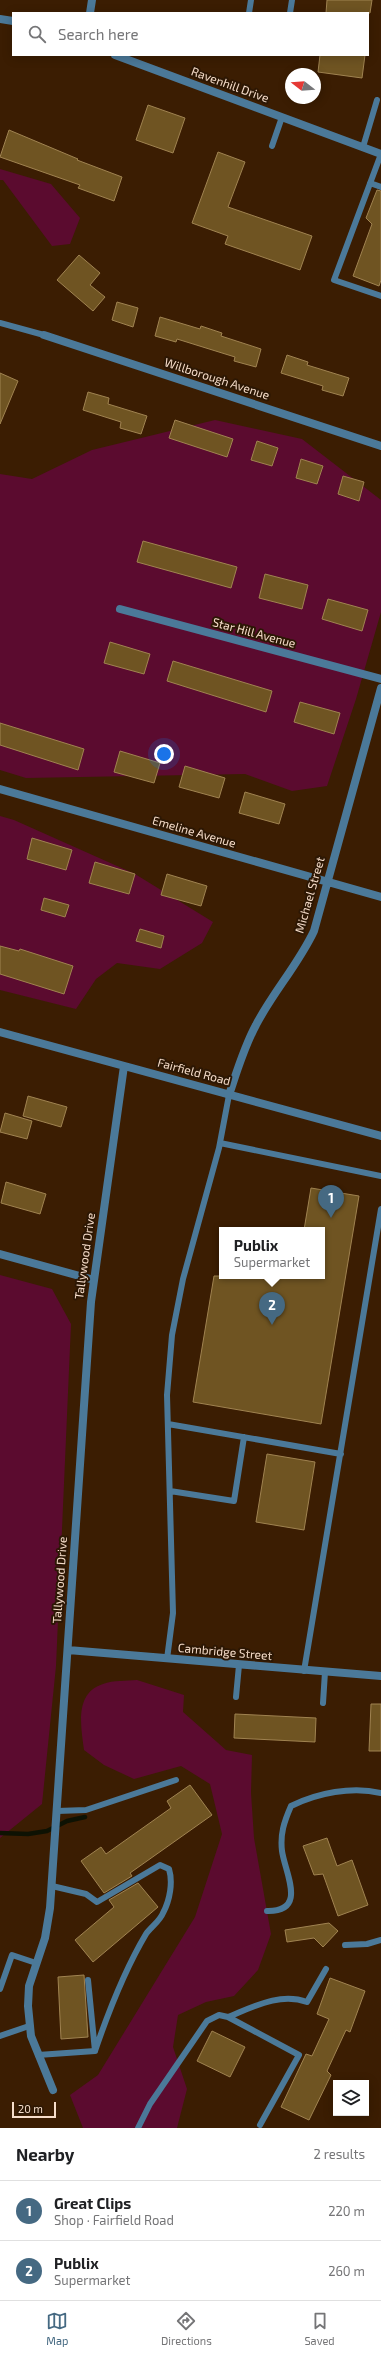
<!DOCTYPE html>
<meta charset="utf-8">
<style>
body{margin:0;font-family:"Exo 2",sans-serif;background:#f6f6f6;color:#202124}
.controls{position:absolute;right:12px;bottom:12px;display:grid;overflow:hidden;border-radius:0px;box-shadow:0 2px 10px #0003}
.controls button{width:36px;height:36px;display:grid;place-items:center;padding:0;border:0;border-bottom:1px solid #e0e0e0;background:#fff;color:#202124;font:20px sans-serif}
.compass{position:absolute;left:285px;top:68px;width:36px;height:36px;border-radius:50%;background:#fff;box-shadow:0 2px 10px #0003;rotate:287deg}
.scale{position:absolute;left:12px;bottom:10px;width:44px;box-sizing:border-box;padding-left:4px;border:2px solid #f6ddca;border-top:0;font-size:11px;line-height:14px;white-space:nowrap;color:#f6ddca;-webkit-text-stroke:3px #2c1704;paint-order:stroke}
.you{position:absolute;left:164px;top:754px;width:14px;height:14px;margin:-10px;border:3px solid #fff;border-radius:50%;background:#1a73e8;box-shadow:0 0 0 6px #1a73e833}
.badge{display:grid;place-items:center;width:26px;height:26px;border-radius:50%;background:#456982;color:#fff;font-size:13px;font-weight:700}
.pin{position:absolute;translate:-50% -33px;filter:drop-shadow(0 1px 2px #0008)}
.pin::after{content:'';position:absolute;top:21px;width:14px;height:12px;background:inherit;clip-path:polygon(0 0,100% 0,50% 100%)}
.popup{position:absolute;left:219px;top:1227px;width:106px;height:52px;box-sizing:border-box;display:grid;place-content:center;border-radius:0px;background:#fff;filter:drop-shadow(0 1px 3px #0005);font-size:13px;white-space:nowrap;color:#757577}
.popup b{font-size:15px;color:#202124}
.popup::after{content:'';position:absolute;left:50%;top:100%;margin-left:-8px;border:8px solid transparent;border-top-color:#fff}
.list{margin:0;padding:0;list-style:none}
h2{display:flex;justify-content:space-between;align-items:center;height:52px;margin:0;padding:0 16px;font-size:17px}
h2 small{font-size:13px;font-weight:400;color:#757577}
.list li{display:grid;grid-template-columns:26px 1fr auto;gap:12px;align-items:center;box-sizing:border-box;height:60px;padding:0 16px;border-top:1px solid #e0e0e0}
.list b{display:block;font-size:15px;white-space:nowrap}
.list p{margin:0;font-size:13px;white-space:nowrap;color:#757577}
.list em{font-size:13px;font-style:normal;color:#757577}
.icon{flex:none;width:22px;height:22px;fill:none;stroke:currentColor;stroke-width:2;stroke-linecap:round;stroke-linejoin:round}
.map{position:relative;flex:none;width:381px;height:2128px;overflow:hidden}
.search{position:absolute;background:#fff;box-shadow:0 2px 10px #0003;left:12px;right:12px;top:12px;height:44px;display:flex;align-items:center;gap:10px;box-sizing:border-box;padding:0 14px;border-radius:0px;color:#757577;font-size:15px}
.sheet{height:172px;background:#fff}
nav{display:flex;justify-content:space-around;align-items:center;box-sizing:border-box;height:56px;border-top:1px solid #e0e0e0;background:#fff;font-size:11px;color:#757577}
nav a{display:grid;justify-items:center;gap:2px}
nav .on{color:#456982}
.map>svg:first-child{display:block}
.green{fill:#5b0b2f}
.lines{fill:none;stroke-linecap:round;stroke-linejoin:round}
.stream{stroke:#0e1203;stroke-width:4.5}
.building{fill:#6f5422;stroke:#a08351}
.service{stroke:#4b7999;stroke-width:6}
.minor{stroke:#4b7999;stroke-width:8}
.tertiary{stroke:#4b7999;stroke-width:8}
.labels{text-anchor:middle;stroke-width:4;stroke-linejoin:round;paint-order:stroke}
.street-label{font-size:12px;fill:#f6ddca;stroke:#2c1704}
</style>
<div class="map">
<svg width="381" height="2128" viewBox="0 0 381 2128">
<rect width="100%" height="100%" fill="#3b1d02"/>
<!-- green -->
<path class="green" d="M 0,169 L 51,184 L 80,218 L 70,244 L 52,246 L 3,180 L 0,180 Z
M 215,420 L 302,439 L 381,500 L 381,612 L 356,699 L 327,786 L 292,791 L 245,774 L 26,778 L 0,770 L 0,474 L 32,479 L 92,450 Z
M 0,816 L 14,820 L 135,874 L 213,922 L 202,943 L 160,969 L 117,963 L 96,979 L 76,1009 L 0,990 Z
M 0,1275 L 52,1289 L 71,1324 L 56,1666 L 42,1804 L 0,1838 Z
M 137,1680 L 184,1695 L 183,1712 L 226,1750 L 252,1755 L 251,1793 L 254,1838 L 271,1934 L 258,1970 L 234,1996 L 206,2002 L 178,2015 L 173,2047 L 187,2089 L 177,2128 L 83,2128 L 70,2095 L 98,2075 L 195,1917 L 222,1834 L 210,1784 L 181,1766 L 134,1779 L 104,1765 L 84,1750 C 81,1727 74,1693 103,1684 C 113,1680 127,1681 137,1680 Z"/>
<g class="lines">
<!-- stream -->
<path class="stream" d="M 0,1833 L 28,1834 L 47,1831 L 67,1821 L 85,1817"/>
</g>
<!-- building -->
<path class="building" d="M 327,0 L 372,0 L 370,13 L 326,13 Z
M 320,55 L 365,55 L 362,78 L 318,72 Z
M 148,105 L 185,118 L 173,153 L 136,140 Z
M 9,130 L 78,159 L 77,160 L 122,177 L 114,201 L 78,188 L 80,185 L 0,157 Z
M 218,152 L 245,162 L 228,207 L 312,236 L 300,270 L 225,244 L 228,236 L 192,223 Z
M 377,190 L 381,191 L 381,280 L 379,286 L 353,276 L 372,224 L 366,218 Z
M 79,255 L 100,273 L 90,285 L 105,297 L 93,311 L 57,280 Z
M 117,302 L 138,308 L 133,327 L 112,320 Z
M 160,317 L 200,329 L 201,326 L 222,333 L 221,336 L 261,349 L 256,367 L 234,361 L 235,357 L 177,339 L 176,342 L 155,336 Z
M 287,355 L 308,362 L 307,365 L 349,378 L 343,396 L 322,390 L 323,386 L 281,373 Z
M 0,373 L 18,381 L 0,424 Z
M 88,392 L 109,398 L 108,404 L 147,416 L 141,434 L 120,428 L 121,422 L 83,410 Z
M 175,420 L 233,439 L 227,457 L 169,438 Z
M 257,441 L 278,448 L 272,466 L 251,460 Z
M 301,459 L 323,466 L 317,484 L 296,478 Z
M 343,476 L 364,482 L 359,501 L 338,494 Z
M 143,541 L 237,567 L 231,588 L 137,562 Z
M 265,574 L 308,585 L 302,609 L 259,598 Z
M 328,599 L 368,610 L 362,631 L 322,619 Z
M 110,642 L 150,654 L 144,674 L 104,663 Z
M 173,661 L 272,691 L 266,712 L 167,681 Z
M 300,702 L 340,713 L 334,734 L 294,722 Z
M 0,723 L 84,749 L 78,770 L 0,745 Z
M 120,751 L 160,763 L 154,783 L 114,772 Z
M 185,766 L 225,778 L 219,798 L 179,787 Z
M 245,792 L 285,804 L 279,824 L 239,813 Z
M 32,838 L 72,850 L 66,870 L 27,859 Z
M 95,862 L 135,874 L 129,894 L 89,883 Z
M 167,874 L 207,886 L 201,906 L 161,895 Z
M 44,898 L 69,905 L 65,917 L 41,910 Z
M 140,929 L 164,936 L 161,948 L 136,941 Z
M 0,946 L 19,951 L 20,949 L 73,966 L 64,994 L 0,974 Z
M 28,1096 L 67,1107 L 61,1127 L 23,1116 Z
M 5,1113 L 32,1121 L 27,1139 L 0,1132 Z
M 6,1182 L 46,1194 L 40,1214 L 1,1203 Z
M 311,1188 L 359,1196 L 321,1424 L 193,1402 L 214,1276 L 322,1276 L 322,1230 L 304,1230 Z
M 267,1454 L 315,1462 L 304,1530 L 256,1522 Z
M 371,1704 L 381,1704 L 381,1751 L 369,1751 Z
M 235,1714 L 316,1718 L 315,1742 L 234,1738 Z
M 190,1785 L 212,1815 L 130,1873 L 132,1876 L 104,1893 L 81,1861 L 101,1847 L 106,1854 L 171,1808 L 167,1801 Z
M 327,1838 L 337,1866 L 352,1860 L 368,1905 L 338,1916 L 323,1874 L 314,1875 L 303,1846 Z
M 138,1883 L 158,1907 L 93,1962 L 75,1940 L 114,1907 L 109,1900 Z
M 329,1923 L 338,1931 L 323,1947 L 314,1938 L 287,1942 L 285,1930 Z
M 84,1975 L 88,2037 L 61,2039 L 58,1977 Z
M 330,1978 L 365,1991 L 350,2032 L 346,2030 L 327,2071 L 331,2075 L 309,2120 L 281,2107 L 306,2054 L 312,2056 L 329,2019 L 317,2014 Z
M 212,2031 L 245,2047 L 230,2077 L 197,2061 Z"/>
<g class="lines">
<!-- service -->
<path class="service" d="M 249,13 L 251,0
M 290,13 L 292,0
M 272,146 L 282,117
M 363,147 L 377,100
M 381,154 L 334,280 L 381,296
M 370,183 L 381,187
M 0,323 L 44,335
M 220,1143 L 381,1176
M 168,1424 L 341,1454
M 170,1491 L 234,1501 L 244,1437
M 167,1659 L 173,1613 L 167,1395 L 172,1335 L 183,1279 L 219,1148 L 229,1095
M 304,1671 L 381,1209
M 236,1697 L 239,1665
M 323,1703 L 325,1672
M 57,1811 L 86,1810 L 176,1780
M 52,1886 L 86,1894 L 97,1902 L 160,1865 L 169,1869 C 173,1882 170,1900 163,1913 C 160,1921 151,1927 146,1934 C 124,1971 109,2010 95,2051
M 267,1911 C 308,1912 285,1873 282,1851 C 280,1834 284,1822 291,1806 C 317,1793 352,1786 381,1793
M 345,1945 L 367,1944 L 381,1940
M 0,1989 L 12,1955 L 36,1963
M 228,2017 C 253,2007 280,1992 307,2002 L 326,1969
M 0,2036 L 29,2026
M 38,2055 L 95,2051 L 88,1980
M 138,2128 L 150,2104 L 207,2021 L 219,2015 L 228,2017 L 299,2055 L 260,2125"/>
<!-- minor -->
<path class="minor" d="M 44,335 L 381,446
M 120,609 L 381,679
M 0,789 L 381,897
M 0,1032 L 381,1136
M 229,1095 C 237,1071 244,1047 256,1025 C 273,992 298,965 314,931 L 381,688
M 0,1254 L 94,1280
M 68,1650 L 381,1676
M 53,2090 L 31,2036 L 28,2006 L 29,1986 L 45,1938 L 50,1908 L 91,1302 L 124,1066"/>
<!-- tertiary -->
<path class="tertiary" d="M 90,13 L 92,0
M 0,19 L 13,21
M 115,55 L 381,154"/>
</g>
<g class="labels">
<!-- street labels -->
<g class="street-label">
<text transform="translate(230 85) rotate(20)" y="4">Ravenhill Drive</text>
<text transform="translate(217 379) rotate(18)" y="4">Willborough Avenue</text>
<text transform="translate(254 633) rotate(15)" y="4">Star Hill Avenue</text>
<text transform="translate(194 832) rotate(16)" y="4">Emeline Avenue</text>
<text transform="translate(310 895) rotate(-74)" y="4">Michael Street</text>
<text transform="translate(194 1072) rotate(15)" y="4">Fairfield Road</text>
<text transform="translate(85 1256) rotate(-82)" y="4">Tallywood Drive</text>
<text transform="translate(60 1580) rotate(-86)" y="4">Tallywood Drive</text>
<text transform="translate(225 1652) rotate(5)" y="4">Cambridge Street</text>
</g>
</g>
</svg>
<div class="controls">
<button><svg class="icon" aria-label="layers" viewBox="0 0 24 24"><path d="M12 4l9 5-9 5-9-5zM3 14l9 5 9-5"/></svg></button>
</div>
<svg class="compass" viewBox="-18 -18 36 36"><path d="M0-13l5 13h-10z" fill="#e53935"/><path d="M0 13l5-13h-10z" fill="#757577"/></svg>
<div class="scale">20 m</div>
<div class="you"></div>
<div class="pin badge" style="left:331px;top:1218px">1</div>
<div class="pin badge" style="left:272px;top:1325px">2</div>
<div class="popup"><b>Publix</b>Supermarket</div>
<div class="search"><svg class="icon" aria-label="search" viewBox="0 0 24 24"><circle cx="10" cy="10" r="6"/><path d="M15 15l6 6"/></svg>Search here</div>
</div>
<section class="sheet">
<h2>Nearby<small>2 results</small></h2>
<ul class="list">
<li><span class="badge">1</span><div><b>Great Clips</b><p>Shop · Fairfield Road</p></div><em>220 m</em></li>
<li><span class="badge">2</span><div><b>Publix</b><p>Supermarket</p></div><em>260 m</em></li>
</ul>
</section>
<nav>
<a class="on"><svg class="icon" aria-label="map" viewBox="0 0 24 24"><path d="M3 6l6-2 6 2 6-2v14l-6 2-6-2-6 2zM9 4v14M15 6v14"/></svg>Map</a>
<a><svg class="icon" aria-label="directions" viewBox="0 0 24 24"><path d="M12 3l9 9-9 9-9-9zM9 14v-3h6M13 9l2 2-2 2"/></svg>Directions</a>
<a><svg class="icon" aria-label="saved" viewBox="0 0 24 24"><path d="M7 4h10v16l-5-4-5 4z"/></svg>Saved</a>
</nav>
